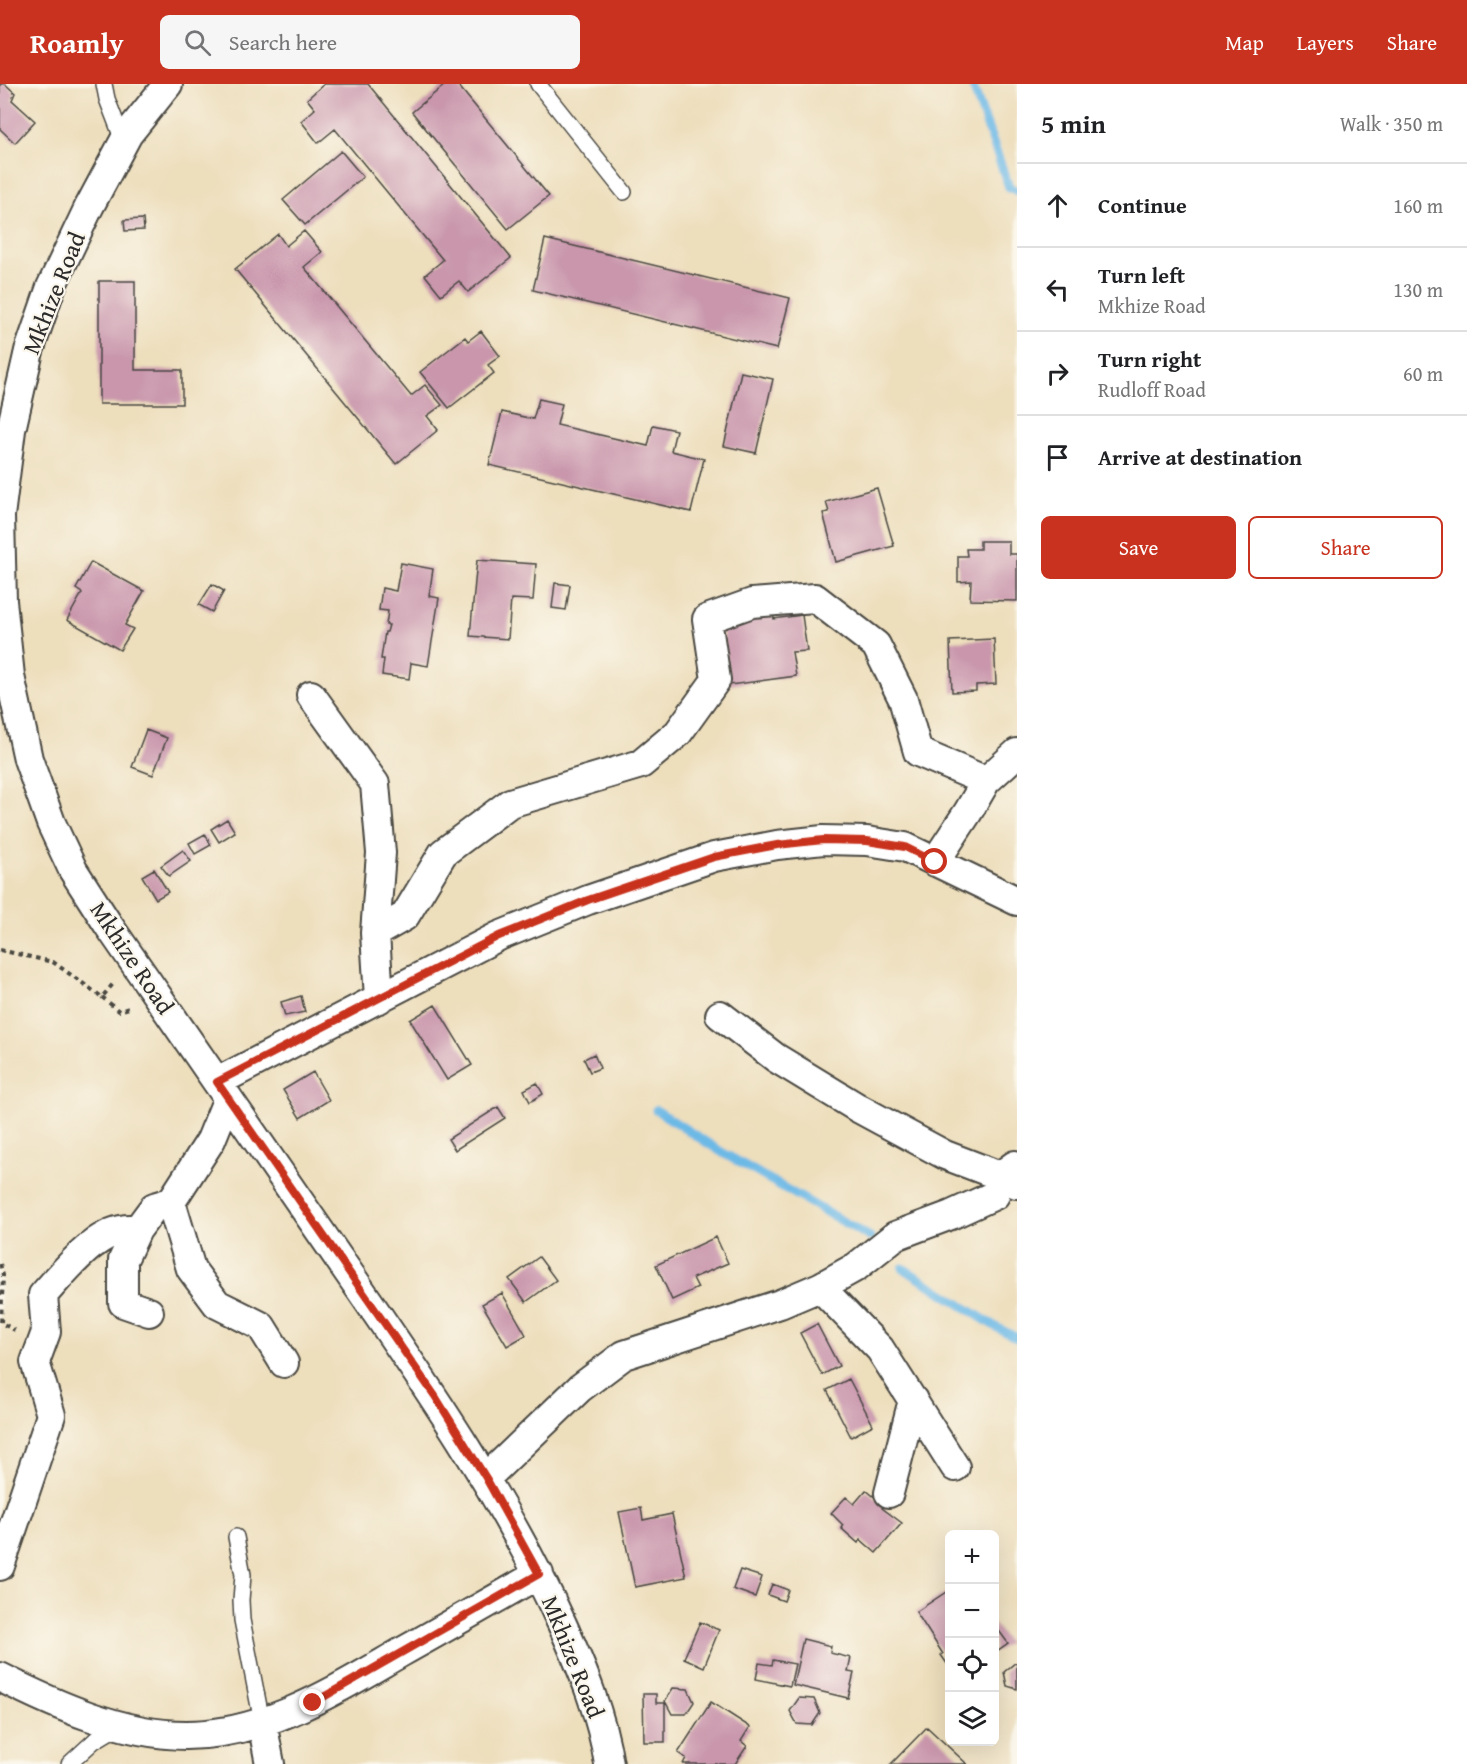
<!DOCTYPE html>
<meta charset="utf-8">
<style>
body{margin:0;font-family:"Gentium Book Plus",serif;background:#f6f6f6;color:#202124}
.controls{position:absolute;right:18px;bottom:18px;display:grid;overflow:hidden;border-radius:9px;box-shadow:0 6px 24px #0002}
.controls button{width:54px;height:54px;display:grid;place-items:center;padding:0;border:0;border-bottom:2px solid #e0e0e0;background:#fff;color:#202124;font:30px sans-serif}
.stop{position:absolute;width:18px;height:18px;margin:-14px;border:4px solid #c8321e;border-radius:50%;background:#fff}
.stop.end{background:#c8321e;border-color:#fff;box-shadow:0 2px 6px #0008}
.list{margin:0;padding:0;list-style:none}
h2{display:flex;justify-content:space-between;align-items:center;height:78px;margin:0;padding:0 24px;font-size:26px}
h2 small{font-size:20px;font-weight:400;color:#757577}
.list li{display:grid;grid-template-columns:39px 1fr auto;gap:18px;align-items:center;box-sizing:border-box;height:84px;padding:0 24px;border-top:2px solid #e0e0e0}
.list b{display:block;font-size:22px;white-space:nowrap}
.list p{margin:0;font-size:20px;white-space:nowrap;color:#757577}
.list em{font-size:20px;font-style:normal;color:#757577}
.actions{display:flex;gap:12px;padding:18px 24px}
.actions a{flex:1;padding:14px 0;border:2px solid #c8321e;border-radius:9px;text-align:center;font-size:21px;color:#c8321e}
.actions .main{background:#c8321e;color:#fff}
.icon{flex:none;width:33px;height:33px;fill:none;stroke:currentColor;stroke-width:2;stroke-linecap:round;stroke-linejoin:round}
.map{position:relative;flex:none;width:1017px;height:1680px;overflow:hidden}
header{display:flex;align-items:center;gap:36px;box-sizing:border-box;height:84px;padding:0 30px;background:#c8321e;color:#fff}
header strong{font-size:28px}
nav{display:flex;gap:33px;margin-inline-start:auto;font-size:21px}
.search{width:420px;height:54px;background:#f6f6f6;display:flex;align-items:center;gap:15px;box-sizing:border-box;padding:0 21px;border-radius:9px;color:#757577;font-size:22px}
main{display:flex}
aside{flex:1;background:#fff}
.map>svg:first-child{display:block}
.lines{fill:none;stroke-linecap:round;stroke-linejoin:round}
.stream{stroke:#6db9e6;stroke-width:9}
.building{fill:#c996ac}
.lane-casing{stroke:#484641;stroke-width:18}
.street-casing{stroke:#484641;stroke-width:32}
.path{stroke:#484641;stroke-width:4;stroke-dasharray:4.5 4.5;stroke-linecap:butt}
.lane{stroke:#fff;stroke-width:15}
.street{stroke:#fff;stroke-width:28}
.route{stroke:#c8321e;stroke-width:8}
.labels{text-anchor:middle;stroke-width:4.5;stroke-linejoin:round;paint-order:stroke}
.street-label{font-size:24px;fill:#2b2b2b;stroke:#fbf7ec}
</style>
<header>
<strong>Roamly</strong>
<div class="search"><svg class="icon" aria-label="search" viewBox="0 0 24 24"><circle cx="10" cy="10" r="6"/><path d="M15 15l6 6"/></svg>Search here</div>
<nav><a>Map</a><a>Layers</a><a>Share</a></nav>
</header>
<main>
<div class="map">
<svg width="1017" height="1680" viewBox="0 0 1017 1680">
<rect width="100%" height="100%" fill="#fbf7ec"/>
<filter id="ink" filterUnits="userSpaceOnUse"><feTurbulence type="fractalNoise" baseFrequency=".0167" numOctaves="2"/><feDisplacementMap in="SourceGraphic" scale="12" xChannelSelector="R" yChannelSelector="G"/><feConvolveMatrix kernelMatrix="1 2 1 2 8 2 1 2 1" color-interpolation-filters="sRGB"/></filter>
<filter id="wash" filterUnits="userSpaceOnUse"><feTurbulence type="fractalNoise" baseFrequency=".008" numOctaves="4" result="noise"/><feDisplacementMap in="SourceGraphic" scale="24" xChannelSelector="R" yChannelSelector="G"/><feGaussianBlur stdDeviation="1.35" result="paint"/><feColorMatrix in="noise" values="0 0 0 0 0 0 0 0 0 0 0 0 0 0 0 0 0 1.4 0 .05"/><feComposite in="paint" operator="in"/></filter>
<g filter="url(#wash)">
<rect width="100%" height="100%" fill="#eddebc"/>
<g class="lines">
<!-- stream -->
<path class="stream" d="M 972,0 L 1009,103 L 1017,107
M 656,1026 L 723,1069 L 870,1153
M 903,1184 L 996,1243 L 1017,1254"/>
</g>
<g id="blocks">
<!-- building -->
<path class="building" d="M 0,0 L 5,0 L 15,9 L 12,16 L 35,37 L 15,59 L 0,45 Z
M 324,0 L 368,0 L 511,174 L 468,208 L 459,197 L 441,211 L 425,191 L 443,176 L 335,45 L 318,59 L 301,37 L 315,25 L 307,15 Z
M 446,0 L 457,0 L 549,112 L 508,145 L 412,28 Z
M 341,67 L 363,93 L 305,141 L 283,116 Z
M 143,135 L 144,146 L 125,147 L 124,136 Z
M 304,147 L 322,168 L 304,183 L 411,312 L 425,301 L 442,321 L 427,332 L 438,346 L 396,380 L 235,185 L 278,150 L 286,162 Z
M 545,155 L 790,214 L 777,265 L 533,206 Z
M 99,197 L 135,197 L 135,286 L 182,286 L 182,320 L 99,320 Z
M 481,247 L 500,272 L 488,281 L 494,289 L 449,324 L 420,288 L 465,253 L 468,257 Z
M 741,288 L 773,295 L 756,369 L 724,362 Z
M 539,315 L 562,320 L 557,341 L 648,362 L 653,341 L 676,346 L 671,367 L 704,375 L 691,428 L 489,381 L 502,328 L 533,335 Z
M 877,404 L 894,462 L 836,478 L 823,429 L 829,428 L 826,418 Z
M 980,457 L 1009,457 L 1009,470 L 1017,470 L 1017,517 L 970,516 L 971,497 L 958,498 L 958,472 L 967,472 L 966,465 L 980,465 Z
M 477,476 L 536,480 L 533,516 L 511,515 L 508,555 L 470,552 Z
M 91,478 L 144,507 L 125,541 L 133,545 L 120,566 L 67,536 L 82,509 L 76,505 Z
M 401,479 L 433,485 L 429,512 L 439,514 L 428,582 L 411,579 L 409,595 L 382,591 L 384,575 L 381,575 L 385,548 L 387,548 L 389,541 L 386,541 L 388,527 L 379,526 L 382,504 L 396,507 Z
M 555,499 L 570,501 L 566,526 L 552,524 Z
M 212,500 L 224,507 L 212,528 L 199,521 Z
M 773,530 L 774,535 L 802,531 L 807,567 L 792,568 L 796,592 L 730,601 L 721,537 Z
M 994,555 L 996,600 L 976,601 L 976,607 L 952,608 L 950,557 Z
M 146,646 L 167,654 L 153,691 L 132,683 Z
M 227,735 L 235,748 L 219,758 L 211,745 Z
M 205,750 L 211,761 L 195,770 L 189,759 Z
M 183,766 L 191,777 L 169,792 L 161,782 Z
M 154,785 L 168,808 L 156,815 L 142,792 Z
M 301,912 L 305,928 L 285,932 L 281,918 Z
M 435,921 L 472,981 L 447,996 L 410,936 Z
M 594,970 L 600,984 L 590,988 L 584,975 Z
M 313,988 L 329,1016 L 300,1034 L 283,1006 Z
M 537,999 L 543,1010 L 530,1018 L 524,1006 Z
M 498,1023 L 505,1034 L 455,1066 L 448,1055 Z
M 716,1153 L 728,1179 L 693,1194 L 698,1204 L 672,1216 L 656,1181 Z
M 539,1173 L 556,1196 L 526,1218 L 509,1195 Z
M 502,1209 L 526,1251 L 507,1262 L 482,1220 Z
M 817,1240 L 839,1282 L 822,1291 L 800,1249 Z
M 849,1295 L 873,1341 L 851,1353 L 827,1306 Z
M 866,1406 L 884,1421 L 882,1424 L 902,1439 L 876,1469 L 860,1455 L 858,1459 L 841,1444 L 843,1441 L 831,1429 L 846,1413 L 854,1420 Z
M 641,1424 L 643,1436 L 672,1430 L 686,1493 L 635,1503 L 619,1428 Z
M 740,1486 L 762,1493 L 755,1513 L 733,1505 Z
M 772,1500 L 788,1506 L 784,1517 L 768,1511 Z
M 946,1508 L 950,1514 L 950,1584 L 941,1571 L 943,1570 L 916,1528 Z
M 700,1538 L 719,1546 L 704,1583 L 684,1574 Z
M 994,1540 L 1008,1559 L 994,1569 Z
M 803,1555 L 831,1562 L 830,1569 L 851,1574 L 848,1588 L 854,1589 L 848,1614 L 793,1601 Z
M 773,1576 L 795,1580 L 790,1602 L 756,1595 L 759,1579 L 772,1581 Z
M 1015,1579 L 1017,1580 L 1017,1605 L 1007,1602 L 1004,1588 Z
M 673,1604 L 688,1605 L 694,1618 L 686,1630 L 672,1630 L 665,1617 Z
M 643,1610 L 656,1610 L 656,1619 L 665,1619 L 665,1658 L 644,1658 Z
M 799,1614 L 814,1615 L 820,1629 L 812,1641 L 797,1640 L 790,1627 Z
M 711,1618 L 750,1643 L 741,1657 L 747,1662 L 735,1680 L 683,1680 L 686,1674 L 678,1669 Z
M 927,1643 L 967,1680 L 891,1680 Z"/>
</g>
</g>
<g filter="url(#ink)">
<use href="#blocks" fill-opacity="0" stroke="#484641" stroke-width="1.5"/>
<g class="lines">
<!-- lane casing -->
<g class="lane-casing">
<path id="lane" d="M 104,0 L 107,15 L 124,59
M 538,0 L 624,108
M 236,1453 L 243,1491 L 241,1516 L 242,1536 L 262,1638
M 69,1680 L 94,1657 L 119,1642"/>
</g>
<!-- street casing -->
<g class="street-casing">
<path id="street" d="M 168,0 L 128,50 L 89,123 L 51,203 L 29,267 L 11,346 L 0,432 L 2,517 L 10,592 L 28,675 L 51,739 L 73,786 L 109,842 C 190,960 272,1077 353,1195 C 430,1306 506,1417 562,1540 C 582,1584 602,1632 609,1680
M 311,611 L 375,700 L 381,769 L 375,849
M 935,778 L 968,728 L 986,697 L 1017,669
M 379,915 L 375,849 L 405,832 L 443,769 L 510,719 L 641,680 L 678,649 L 716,596 L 707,535 L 752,519 L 815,514 L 876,561 L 903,615 L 918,668 L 986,697
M 720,931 L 776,974 L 858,1024 L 945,1071 L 1000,1092 L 1015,1081
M 217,998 L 499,852 L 588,816 L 714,773 L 777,761 L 823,756 L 867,757 L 905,763 L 1017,817
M 228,1014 L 211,1056 L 171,1118 L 191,1185 L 217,1220 L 261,1242 L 284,1279
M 820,1203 L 880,1265 L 955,1383
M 149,1228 L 123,1219 L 123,1176 L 137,1146 L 154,1123 L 171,1118
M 486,1394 L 580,1304 L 624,1271 L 780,1220 L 820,1203 L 856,1183 L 895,1152 L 951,1131 L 995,1111 L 1000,1092 L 1017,1100
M 889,1409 L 913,1316
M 0,1482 L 51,1331 L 35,1278 L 46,1248 L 43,1211 C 65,1187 102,1138 137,1146
M 0,1593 C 55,1621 123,1651 186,1651 C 265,1651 334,1607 400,1569 C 447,1543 493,1516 539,1490
M 262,1638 L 270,1680"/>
</g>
<!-- path -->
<path class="path" d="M 0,866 L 53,878 L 102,913 L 113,900
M 102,913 L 119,927 L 129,924
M 0,1180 L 3,1191 L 1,1239 L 15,1246"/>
<!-- lane -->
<use href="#lane" class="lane"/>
<!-- street -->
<use href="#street" class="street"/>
</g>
</g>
<g class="lines" filter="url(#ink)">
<!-- route -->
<path class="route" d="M 313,1619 L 539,1490 L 486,1394 L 435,1312 L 217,998 L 499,852 L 588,816 L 714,773 L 777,761 L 823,756 L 867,757 L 905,763 L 935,778"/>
</g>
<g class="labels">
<!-- street labels -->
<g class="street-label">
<text transform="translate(54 209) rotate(-68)" y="8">Mkhize Road</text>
<text transform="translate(132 874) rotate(56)" y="8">Mkhize Road</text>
<text transform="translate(573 1573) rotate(68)" y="8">Mkhize Road</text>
</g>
</g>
</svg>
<div class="controls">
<button>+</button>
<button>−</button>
<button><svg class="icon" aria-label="locate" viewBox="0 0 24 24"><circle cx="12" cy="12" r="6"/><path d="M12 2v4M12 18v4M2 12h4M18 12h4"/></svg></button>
<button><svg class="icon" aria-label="layers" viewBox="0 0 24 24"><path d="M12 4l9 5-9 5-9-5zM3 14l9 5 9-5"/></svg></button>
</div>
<div class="stop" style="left:935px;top:778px"></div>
<div class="stop end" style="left:313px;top:1619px"></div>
</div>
<aside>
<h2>5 min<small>Walk · 350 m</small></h2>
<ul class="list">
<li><svg class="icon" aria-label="ahead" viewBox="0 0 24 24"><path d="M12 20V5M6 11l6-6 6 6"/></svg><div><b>Continue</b></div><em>160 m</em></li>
<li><svg class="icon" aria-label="left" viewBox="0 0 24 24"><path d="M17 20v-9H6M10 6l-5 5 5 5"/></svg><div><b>Turn left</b><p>Mkhize Road</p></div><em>130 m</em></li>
<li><svg class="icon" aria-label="right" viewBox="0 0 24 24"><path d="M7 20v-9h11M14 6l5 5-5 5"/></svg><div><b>Turn right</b><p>Rudloff Road</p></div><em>60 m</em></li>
<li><svg class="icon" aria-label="arrive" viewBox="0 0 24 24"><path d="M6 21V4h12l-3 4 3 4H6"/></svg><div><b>Arrive at destination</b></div></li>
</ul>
<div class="actions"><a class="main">Save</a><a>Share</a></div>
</aside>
</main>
